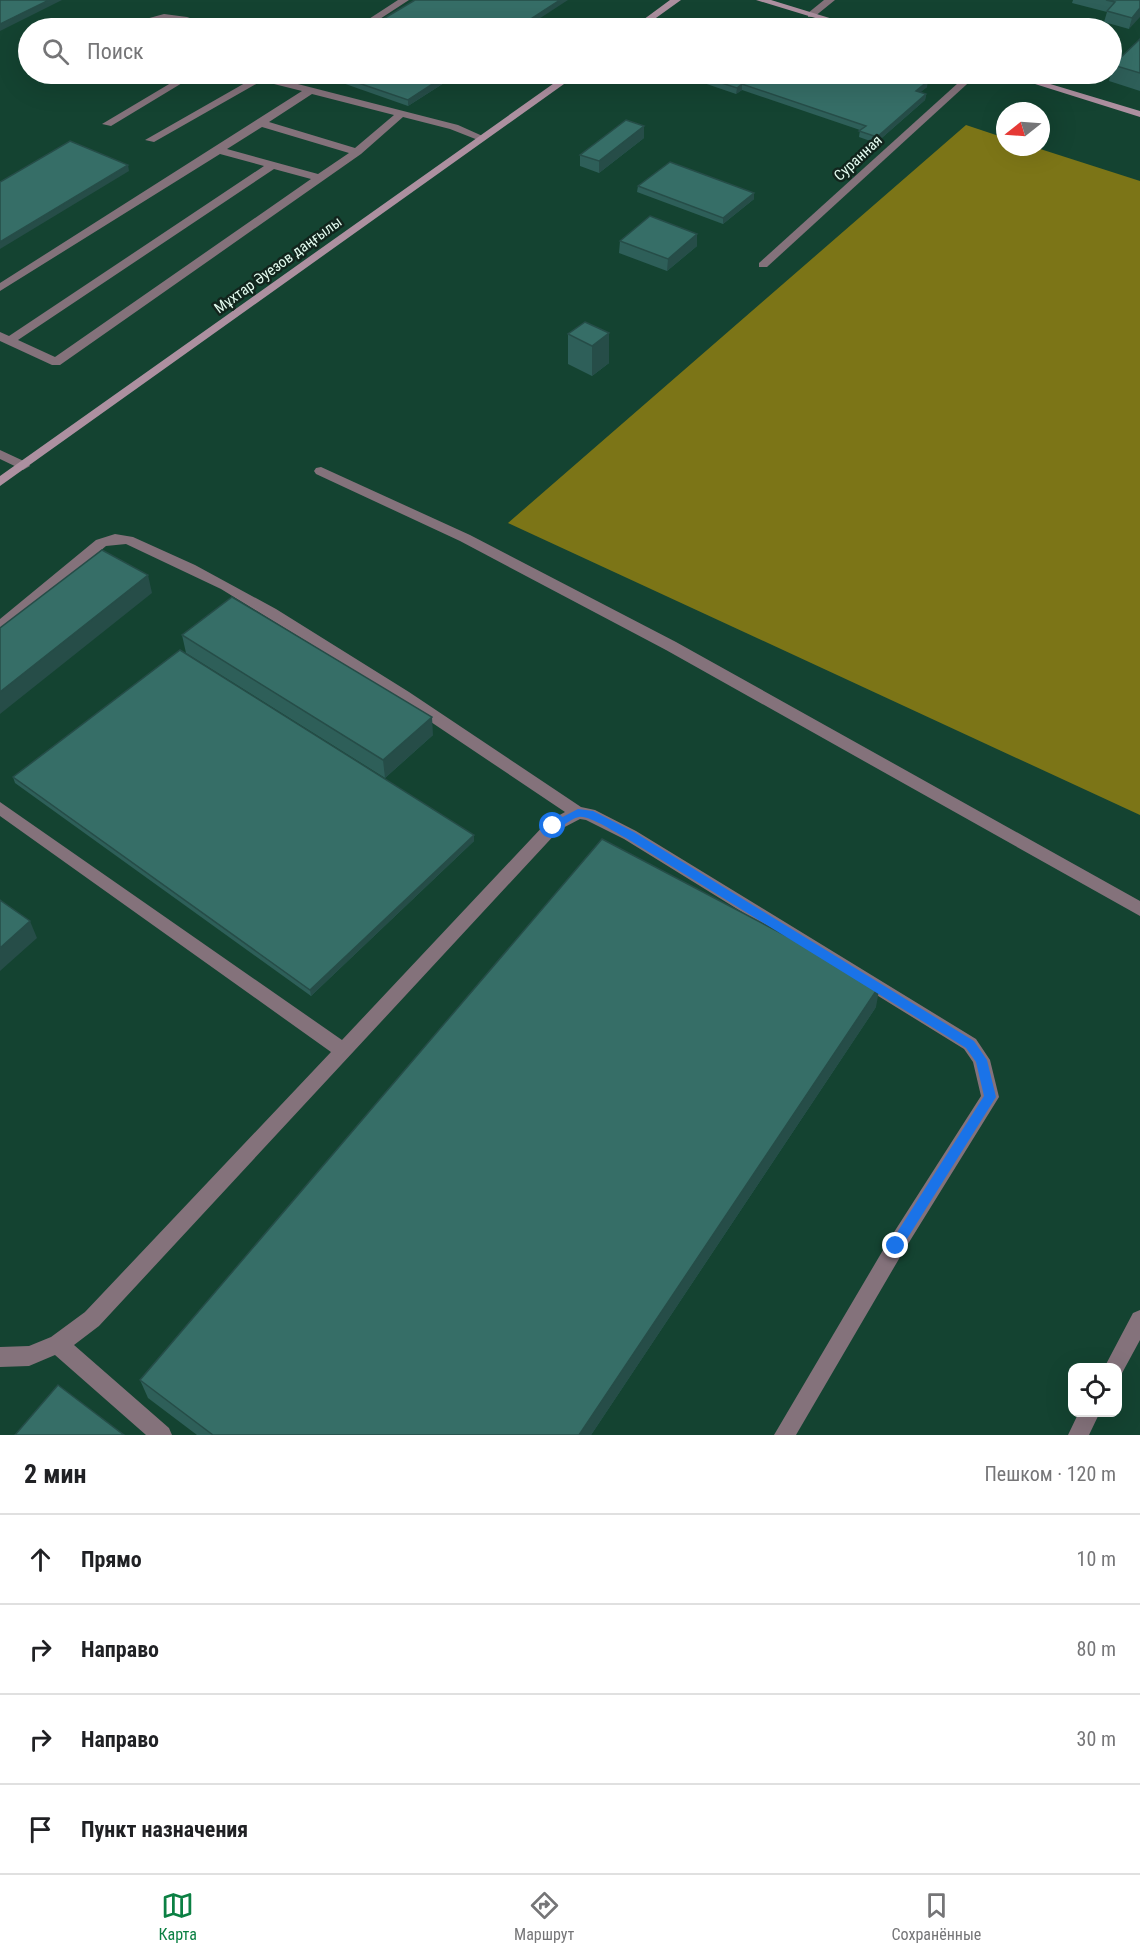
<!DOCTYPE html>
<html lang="ru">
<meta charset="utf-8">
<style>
body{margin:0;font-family:"Roboto Condensed",sans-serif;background:#f2f2f2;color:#202124}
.controls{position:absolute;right:18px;bottom:18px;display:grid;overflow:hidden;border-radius:12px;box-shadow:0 6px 24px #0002}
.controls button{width:54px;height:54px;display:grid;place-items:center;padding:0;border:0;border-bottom:2px solid #e0e0e0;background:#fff;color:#202124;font:30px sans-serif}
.compass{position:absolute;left:996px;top:102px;width:54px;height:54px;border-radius:50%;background:#fff;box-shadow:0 6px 24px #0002;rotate:253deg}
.stop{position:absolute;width:18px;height:18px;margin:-14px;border:4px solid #1a73e8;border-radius:50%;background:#fff}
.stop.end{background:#1a73e8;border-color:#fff;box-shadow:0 2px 6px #0008}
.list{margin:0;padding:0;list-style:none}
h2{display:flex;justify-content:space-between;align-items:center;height:78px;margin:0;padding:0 24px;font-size:26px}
h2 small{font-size:20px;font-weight:400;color:#757577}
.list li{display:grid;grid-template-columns:39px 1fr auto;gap:18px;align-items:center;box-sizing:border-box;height:90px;padding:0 24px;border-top:2px solid #e0e0e0}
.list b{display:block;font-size:22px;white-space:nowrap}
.list em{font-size:20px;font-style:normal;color:#757577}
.icon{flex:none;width:33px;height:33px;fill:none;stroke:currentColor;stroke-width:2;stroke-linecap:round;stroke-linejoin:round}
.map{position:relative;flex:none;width:1140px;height:1435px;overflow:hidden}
.search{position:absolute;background:#fff;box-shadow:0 6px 24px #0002;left:18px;right:18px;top:18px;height:66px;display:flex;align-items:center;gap:15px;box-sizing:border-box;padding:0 21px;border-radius:33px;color:#757577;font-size:22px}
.sheet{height:438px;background:#fff}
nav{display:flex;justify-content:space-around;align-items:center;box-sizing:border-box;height:84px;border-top:2px solid #e0e0e0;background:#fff;font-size:16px;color:#757577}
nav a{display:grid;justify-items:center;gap:3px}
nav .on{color:#0b8043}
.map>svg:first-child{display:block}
.forest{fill:#7c7517}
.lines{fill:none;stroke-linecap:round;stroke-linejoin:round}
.service{fill:#84727b;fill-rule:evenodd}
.minor{fill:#84727b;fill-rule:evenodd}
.secondary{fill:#ad90a0;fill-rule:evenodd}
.wall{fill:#2e5f59}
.shaded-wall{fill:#264d48}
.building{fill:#366e67;stroke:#264d48;stroke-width:1.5}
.route{fill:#1a73e8}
.labels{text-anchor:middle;stroke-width:5;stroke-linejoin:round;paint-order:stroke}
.far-street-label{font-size:15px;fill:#e3fbef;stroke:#12251d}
</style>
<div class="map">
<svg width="1140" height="1435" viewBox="0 0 1140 1435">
<rect width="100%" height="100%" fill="#144331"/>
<!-- forest -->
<path class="forest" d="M 966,125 L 1005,138 L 1005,147 L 1034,147 L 1140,181 L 1140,815 L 508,523 Z"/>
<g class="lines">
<!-- service -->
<path class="service" d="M 398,0 L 409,0 L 366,28 L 355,28 Z
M 824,0 L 835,0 L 814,17 L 808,17 L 808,13 Z
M 164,14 L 187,17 L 218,28 C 200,30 185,20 167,20 C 153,20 144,29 131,28 L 142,20 Z
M 186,74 L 197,74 L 111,126 L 102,124 Z
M 261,74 L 266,77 L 265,79 L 154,142 L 145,140 Z
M 285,74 L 296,74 L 286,81 L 458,125 L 487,138 L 478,140 L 450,129 L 403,117 L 361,154 L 60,365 L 52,365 L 0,341 L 0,332 L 9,336 L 264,166 L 220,154 L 0,291 L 0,283 L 302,91 L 274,84 L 274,80 ZM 312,94 L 394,115 L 355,148 L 269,122 ZM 262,127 L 349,153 L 318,174 L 227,149 ZM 274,169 L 311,179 L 55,357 L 18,340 Z
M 0,450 L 28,463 L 30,466 L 23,470 L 0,459 Z
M 321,467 L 470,535 L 676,642 L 1140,901 L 1140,916 L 666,650 L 460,541 L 316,474 L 314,471 L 316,468 Z
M 115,534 L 133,537 L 195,565 L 276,609 L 409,692 L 581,807 L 595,810 L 636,831 L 976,1039 L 990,1060 L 999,1097 L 903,1252 L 796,1435 L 774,1435 L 889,1240 L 981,1096 L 973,1062 L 964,1049 L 624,839 L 586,820 L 580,819 L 559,830 L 99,1326 L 74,1345 L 169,1428 L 172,1435 L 146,1435 L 55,1355 L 29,1366 L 0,1367 L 0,1347 L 29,1346 L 51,1337 L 85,1312 L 331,1052 L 0,816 L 0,802 L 342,1040 L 547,822 L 565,812 L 355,671 L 221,589 L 126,544 L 106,546 L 5,631 L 0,632 L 0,619 L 96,540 Z
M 1140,1310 L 1140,1340 L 1121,1375 L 1118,1376 L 1118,1368 L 1104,1368 L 1133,1313 Z
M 1079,1412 L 1100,1412 L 1089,1435 L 1068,1435 Z"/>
<!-- minor -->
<path class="minor" d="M 968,74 L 978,74 L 767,267 L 759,267 L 759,263 Z"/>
<!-- secondary -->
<path class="secondary" d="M 670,0 L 681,0 L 642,28 L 632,28 Z
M 756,0 L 771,0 L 862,28 L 848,28 Z
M 567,74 L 578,74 L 0,486 L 0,476 Z
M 1003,74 L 1017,74 L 1140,111 L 1140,117 Z"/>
</g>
<!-- wall -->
<path class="wall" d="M 1073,0 L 1140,0 L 1129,29 L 1104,22 L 1107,12 L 1072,3 Z
M 1140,39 L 1140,91 L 1109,81 L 1113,65 Z
M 317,74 L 458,74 L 408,106 Z
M 692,74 L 889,83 L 927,87 L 920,92 L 926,94 L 925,100 L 876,143 L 859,137 L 860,130 L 742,90 L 736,94 L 692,79 Z
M 644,138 L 599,173 L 580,166 L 580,155 Z
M 638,186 L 754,193 L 754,199 L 723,224 L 637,192 Z
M 620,241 L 697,246 L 667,271 L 619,253 Z
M 609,333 L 609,363 L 592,376 L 568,364 L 568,334 Z
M 182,635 L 433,735 L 385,778 L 186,653 Z
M 13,777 L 474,835 L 474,841 L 311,996 L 15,783 Z
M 876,1007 L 591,1435 L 197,1435 L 148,1398 L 140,1380 Z"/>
<!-- shaded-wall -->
<path class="shaded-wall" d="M 49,0 L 62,0 L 0,31 L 0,24 Z
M 560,0 L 568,0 L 525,28 L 517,28 Z
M 1140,8 L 1140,17 L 1129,29 L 1132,18 Z
M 448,74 L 458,74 L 408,106 L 408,100 Z
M 928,81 L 927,87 L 915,97 L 916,91 Z
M 742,84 L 742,90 L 736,94 L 737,88 Z
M 926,94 L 925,100 L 876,143 L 877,137 Z
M 644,126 L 644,138 L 599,173 L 599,161 Z
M 128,165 L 129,171 L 0,249 L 0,242 Z
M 754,193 L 754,199 L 723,224 L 723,218 Z
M 697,234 L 697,246 L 667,271 L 668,259 Z
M 609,333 L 609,363 L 592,376 L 592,346 Z
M 148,575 L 152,593 L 0,714 L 0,692 Z
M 432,717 L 433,735 L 385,778 L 383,760 Z
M 474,835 L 474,841 L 311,996 L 310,990 Z
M 30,921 L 37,938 L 0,971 L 0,948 Z
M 880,985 L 876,1007 L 591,1435 L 579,1435 Z"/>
<!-- building -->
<path class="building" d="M 0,0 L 49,0 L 0,24 Z
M 415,0 L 560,0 L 517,28 L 368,28 Z
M 1106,0 L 1140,0 L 1140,8 L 1132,18 L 1107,11 L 1115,2 Z
M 1140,39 L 1140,73 L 1113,65 Z
M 332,74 L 448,74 L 408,100 Z
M 693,74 L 860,74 L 889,83 L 900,74 L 904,74 L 928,81 L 916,91 L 926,94 L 877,137 L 859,131 L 866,126 L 742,84 L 737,88 Z
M 626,120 L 644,126 L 599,161 L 580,155 Z
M 70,141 L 128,165 L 0,242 L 0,182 Z
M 670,162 L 754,193 L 723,218 L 638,186 Z
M 650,216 L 697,234 L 668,259 L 620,241 Z
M 585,322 L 609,333 L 592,346 L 568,334 Z
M 102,550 L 148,575 L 0,692 L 0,628 Z
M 232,597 L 432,717 L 383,760 L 182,635 Z
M 180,650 L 474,835 L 310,990 L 13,777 Z
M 602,839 L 880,985 L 579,1435 L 213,1435 L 140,1380 Z
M 0,900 L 30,921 L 0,948 Z
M 58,1385 L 124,1435 L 15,1435 Z"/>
<!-- route -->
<path class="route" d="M 578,809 L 593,811 L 634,832 L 974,1041 L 987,1060 L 996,1097 L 900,1250 L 891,1250 L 890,1246 L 891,1242 L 984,1096 L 976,1062 L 966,1048 L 626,838 C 616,833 589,815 579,817 C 568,819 561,831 549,829 L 549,824 Z"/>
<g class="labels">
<!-- far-street labels -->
<g class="far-street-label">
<text transform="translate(858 158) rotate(-43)" y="5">Суранная</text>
<text transform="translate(278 265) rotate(-36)" y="5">Мұхтар Әуезов даңғылы</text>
</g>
</g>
</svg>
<div class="controls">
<button><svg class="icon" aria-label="locate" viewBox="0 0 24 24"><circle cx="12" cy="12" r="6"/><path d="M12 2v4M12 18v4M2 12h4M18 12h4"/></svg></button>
</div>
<svg class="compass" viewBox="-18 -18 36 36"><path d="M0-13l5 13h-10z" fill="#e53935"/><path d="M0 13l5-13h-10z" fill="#757577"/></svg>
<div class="stop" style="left:553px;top:826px"></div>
<div class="stop end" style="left:896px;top:1246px"></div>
<div class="search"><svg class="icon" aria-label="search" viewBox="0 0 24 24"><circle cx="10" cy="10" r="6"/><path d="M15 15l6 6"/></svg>Поиск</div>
</div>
<section class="sheet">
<h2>2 мин<small>Пешком · 120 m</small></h2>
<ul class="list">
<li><svg class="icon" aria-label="ahead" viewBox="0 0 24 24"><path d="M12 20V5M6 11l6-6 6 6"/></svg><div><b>Прямо</b></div><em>10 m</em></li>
<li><svg class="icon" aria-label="right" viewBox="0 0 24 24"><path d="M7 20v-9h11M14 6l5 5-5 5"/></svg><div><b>Направо</b></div><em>80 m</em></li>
<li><svg class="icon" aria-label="right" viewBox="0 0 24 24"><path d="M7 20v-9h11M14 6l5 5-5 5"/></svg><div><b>Направо</b></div><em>30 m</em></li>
<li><svg class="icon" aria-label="arrive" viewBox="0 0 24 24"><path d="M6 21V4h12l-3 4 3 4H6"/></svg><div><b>Пункт назначения</b></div></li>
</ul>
</section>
<nav>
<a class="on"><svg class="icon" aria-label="map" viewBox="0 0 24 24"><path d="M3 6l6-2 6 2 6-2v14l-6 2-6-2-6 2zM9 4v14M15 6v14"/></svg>Карта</a>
<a><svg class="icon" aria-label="directions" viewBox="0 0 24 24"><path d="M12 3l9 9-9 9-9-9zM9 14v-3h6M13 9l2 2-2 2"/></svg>Маршрут</a>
<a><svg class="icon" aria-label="saved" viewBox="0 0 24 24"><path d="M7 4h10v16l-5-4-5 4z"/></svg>Сохранённые</a>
</nav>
